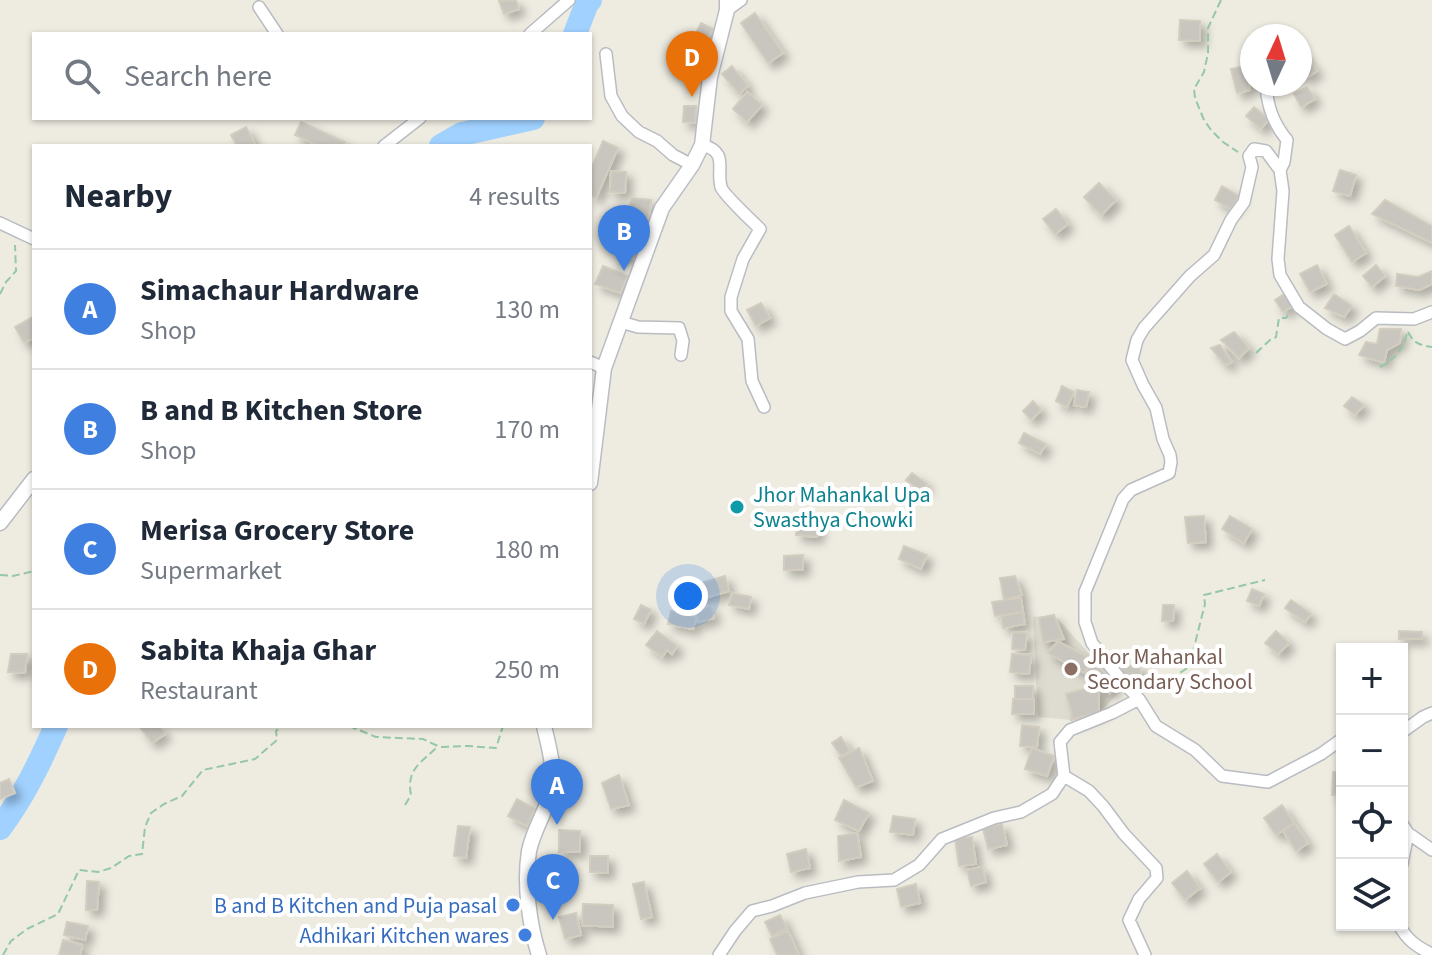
<!DOCTYPE html>
<meta charset="utf-8">
<style>
body{margin:0;font-family:"Source Sans 3",sans-serif;background:#f6f6f7;color:#1f2937}
.controls{position:absolute;right:24px;bottom:24px;display:grid;overflow:hidden;border-radius:0px;box-shadow:0 2px 6px #0004}
.controls button{width:72px;height:72px;display:grid;place-items:center;padding:0;border:0;border-bottom:2px solid #e0e1e3;background:#fff;color:#1f2937;font:40px sans-serif}
.compass{position:absolute;left:1240px;top:24px;width:72px;height:72px;border-radius:50%;background:#fff;box-shadow:0 2px 6px #0004;rotate:4deg}
.you{position:absolute;left:688px;top:596px;width:28px;height:28px;margin:-20px;border:6px solid #fff;border-radius:50%;background:#1a73e8;box-shadow:0 0 0 12px #1a73e833}
.badge{display:grid;place-items:center;width:52px;height:52px;border-radius:50%;background:#0b8043;color:#fff;font-size:26px;font-weight:700}
.pin{position:absolute;translate:-50% -66px;filter:drop-shadow(0 2px 4px #0008)}
.pin::after{content:'';position:absolute;top:42px;width:28px;height:24px;background:inherit;clip-path:polygon(0 0,100% 0,50% 100%)}
.list{margin:0;padding:0;list-style:none}
h2{display:flex;justify-content:space-between;align-items:center;height:104px;margin:0;padding:0 32px;font-size:34px}
h2 small{font-size:26px;font-weight:400;color:#747a83}
.list li{display:grid;grid-template-columns:52px 1fr auto;gap:24px;align-items:center;box-sizing:border-box;height:120px;padding:0 32px;border-top:2px solid #e0e1e3}
.list b{display:block;font-size:30px;white-space:nowrap}
.list p{margin:0;font-size:26px;white-space:nowrap;color:#747a83}
.list em{font-size:26px;font-style:normal;color:#747a83}
.icon{flex:none;width:44px;height:44px;fill:none;stroke:currentColor;stroke-width:2;stroke-linecap:round;stroke-linejoin:round}
.map{position:relative;flex:none;width:1432px;height:955px;overflow:hidden}
.search{position:absolute;background:#fff;box-shadow:0 2px 6px #0004;left:32px;top:32px;width:560px;height:88px;display:flex;align-items:center;gap:20px;box-sizing:border-box;padding:0 28px;border-radius:0px;color:#747a83;font-size:30px}
.panel{position:absolute;background:#fff;box-shadow:0 2px 6px #0004;left:32px;top:144px;width:560px;height:584px;border-radius:0px}
.map>svg:first-child{display:block}
.education{fill:#dedbd0}
.lines{fill:none;stroke-linecap:round;stroke-linejoin:round}
.river{stroke:#a0d1ff;stroke-width:24}
.building{fill:#c8c6be;stroke:#d2cdbf;stroke-width:2;filter:url(#shadow)}
.minor-casing{stroke:#b9bcc1;stroke-width:14}
.tertiary-casing{stroke:#b9bcc1;stroke-width:17}
.secondary-casing{stroke:#babdc4;stroke-width:17}
.path{stroke:#95c8a6;stroke-width:2;stroke-dasharray:8 4;stroke-linecap:butt}
.minor{stroke:#fff;stroke-width:11}
.tertiary{stroke:#fff;stroke-width:14}
.secondary{stroke:#fff;stroke-width:14}
.culture-dot{fill:#0f9aa8;stroke:#fff;stroke-width:3}
.education-dot{fill:#8d6e63;stroke:#fff;stroke-width:3}
.shop-dot{fill:#3f7fe0;stroke:#fff;stroke-width:3}
.labels{text-anchor:middle;stroke-width:8;stroke-linejoin:round;paint-order:stroke}
.culture-label{font-size:22px;fill:#0d838f;stroke:#fff;text-anchor:start}
.education-label{font-size:22px;fill:#785e54;stroke:#fff;text-anchor:start}
.shop-label{font-size:22px;fill:#366cbe;stroke:#fff;text-anchor:end}
</style>
<div class="map">
<svg width="1432" height="955" viewBox="0 0 1432 955">
<defs>
<filter id="shadow"><feDropShadow dx="6" dy="6" stdDeviation="4" flood-color="#0004"/></filter>
</defs>
<rect width="100%" height="100%" fill="#eeece1"/>
<!-- education -->
<path class="education" d="M 1054,615 L 1120,687 L 1120,692 L 1099,712 L 1071,720 L 1038,717 L 1033,617 Z"/>
<g class="lines">
<!-- river -->
<path class="river" d="M 575,34 L 587,3 L 590,0
M 441,146 L 462,134 L 533,118
M 0,828 C 24,796 40,762 56,726"/>
</g>
<!-- building -->
<path class="building" d="M 516,0 L 519,9 L 504,14 L 499,1 Z
M 755,13 L 783,53 L 768,63 L 741,23 Z
M 1180,20 L 1200,21 L 1200,41 L 1179,40 Z
M 701,23 L 713,29 L 699,57 L 687,51 Z
M 1303,52 L 1317,71 L 1305,79 L 1300,72 L 1300,54 Z
M 732,66 L 748,86 L 739,94 L 722,74 Z
M 1245,66 L 1250,90 L 1237,93 L 1231,69 Z
M 1307,87 L 1315,99 L 1301,107 L 1294,94 Z
M 747,92 L 762,105 L 747,122 L 733,109 Z
M 684,106 L 696,106 L 695,123 L 683,122 Z
M 1254,107 L 1269,119 L 1261,129 L 1246,116 Z
M 301,122 L 345,142 L 343,146 L 319,146 L 295,135 Z
M 246,127 L 256,146 L 237,146 L 231,135 Z
M 603,141 L 618,148 L 596,198 L 590,195 L 590,171 Z
M 1340,170 L 1356,175 L 1350,196 L 1333,191 Z
M 611,171 L 626,172 L 625,193 L 610,192 Z
M 1099,183 L 1116,200 L 1101,215 L 1084,197 Z
M 1222,186 L 1239,196 L 1231,209 L 1215,200 Z
M 631,198 L 651,200 L 649,219 L 628,216 Z
M 1385,200 L 1432,226 L 1432,243 L 1372,214 Z
M 1056,209 L 1068,224 L 1055,234 L 1043,219 Z
M 1349,226 L 1366,253 L 1352,262 L 1335,235 Z
M 623,237 L 639,242 L 634,259 L 617,253 Z
M 1317,265 L 1327,284 L 1310,292 L 1300,274 Z
M 1376,265 L 1385,276 L 1372,287 L 1363,276 Z
M 603,266 L 628,276 L 620,293 L 595,284 Z
M 1432,271 L 1432,284 L 1419,290 L 1396,286 L 1397,274 L 1418,277 Z
M 1284,294 L 1293,306 L 1283,312 L 1275,300 Z
M 1334,294 L 1352,306 L 1344,317 L 1325,308 Z
M 761,303 L 770,318 L 756,326 L 747,310 Z
M 33,317 L 34,338 L 24,343 L 15,327 Z
M 1380,329 L 1401,329 L 1400,343 L 1387,350 L 1384,363 L 1359,355 L 1366,342 L 1377,344 Z
M 1234,332 L 1249,348 L 1239,358 L 1221,340 Z
M 1220,345 L 1232,362 L 1225,365 L 1211,348 Z
M 1062,386 L 1074,392 L 1067,407 L 1056,401 Z
M 1077,390 L 1089,392 L 1086,407 L 1074,405 Z
M 1352,397 L 1364,405 L 1355,415 L 1344,406 Z
M 1033,401 L 1041,410 L 1031,420 L 1023,411 Z
M 1024,433 L 1046,444 L 1040,454 L 1019,443 Z
M 912,473 L 927,484 L 921,491 L 906,480 Z
M 1204,516 L 1206,542 L 1188,543 L 1185,517 Z
M 1230,516 L 1252,529 L 1244,543 L 1222,529 Z
M 798,522 L 819,525 L 817,537 L 796,535 Z
M 904,546 L 927,555 L 921,569 L 899,559 Z
M 803,555 L 803,570 L 784,570 L 784,556 Z
M 725,576 L 729,591 L 691,602 L 687,587 Z
M 1015,576 L 1022,595 L 1004,600 L 1000,578 Z
M 1252,589 L 1264,594 L 1259,606 L 1247,601 Z
M 732,593 L 751,597 L 749,609 L 729,605 Z
M 1021,598 L 1023,612 L 995,616 L 992,602 Z
M 1291,600 L 1311,614 L 1305,622 L 1285,608 Z
M 641,605 L 651,610 L 644,624 L 634,619 Z
M 1163,605 L 1174,605 L 1173,621 L 1162,621 Z
M 711,606 L 714,618 L 698,622 L 695,610 Z
M 671,611 L 696,617 L 693,629 L 668,624 Z
M 1023,612 L 1025,624 L 1003,628 L 1001,616 Z
M 1054,615 L 1064,639 L 1043,642 L 1039,618 Z
M 657,631 L 677,646 L 672,654 L 667,650 L 662,657 L 646,645 Z
M 1276,631 L 1289,643 L 1278,654 L 1265,643 Z
M 1399,631 L 1422,632 L 1422,639 L 1399,639 Z
M 1013,632 L 1027,633 L 1025,650 L 1012,649 Z
M 1058,641 L 1093,661 L 1084,673 L 1048,653 Z
M 11,654 L 27,654 L 25,673 L 8,672 Z
M 1012,654 L 1031,655 L 1029,674 L 1010,672 Z
M 1093,661 L 1106,674 L 1099,684 L 1085,671 Z
M 1140,665 L 1141,677 L 1123,679 L 1122,667 Z
M 1106,674 L 1117,682 L 1110,693 L 1099,684 Z
M 1099,685 L 1099,712 L 1071,720 L 1072,713 L 1066,694 Z
M 1015,686 L 1033,686 L 1033,699 L 1015,699 Z
M 1013,699 L 1034,699 L 1034,714 L 1012,714 Z
M 1022,725 L 1039,727 L 1037,747 L 1020,746 Z
M 139,726 L 159,726 L 165,734 L 152,743 Z
M 841,737 L 850,751 L 841,756 L 832,743 Z
M 859,748 L 873,781 L 856,787 L 839,758 Z
M 1032,748 L 1054,756 L 1047,776 L 1025,769 Z
M 1339,758 L 1342,758 L 1342,795 L 1332,795 L 1333,772 L 1338,772 Z
M 619,775 L 629,805 L 611,809 L 602,783 Z
M 9,779 L 15,793 L 0,799 L 0,783 Z
M 517,799 L 535,809 L 527,826 L 508,816 Z
M 844,800 L 869,813 L 859,831 L 835,820 Z
M 1282,805 L 1294,823 L 1276,835 L 1264,818 Z
M 893,816 L 915,819 L 913,835 L 890,832 Z
M 1294,823 L 1308,843 L 1296,851 L 1283,831 Z
M 1002,824 L 1007,845 L 988,849 L 983,828 Z
M 458,826 L 470,827 L 466,858 L 454,856 Z
M 559,830 L 580,831 L 580,852 L 559,852 Z
M 857,833 L 861,857 L 839,861 L 838,836 Z
M 972,837 L 976,864 L 959,866 L 955,839 Z
M 806,849 L 810,868 L 791,872 L 787,854 Z
M 1217,854 L 1231,872 L 1218,882 L 1204,864 Z
M 590,856 L 608,856 L 608,873 L 590,872 Z
M 982,867 L 986,882 L 971,886 L 967,870 Z
M 1187,871 L 1200,888 L 1185,900 L 1172,883 Z
M 87,881 L 99,882 L 97,910 L 86,910 Z
M 644,882 L 652,917 L 641,919 L 633,884 Z
M 916,884 L 920,903 L 901,907 L 897,889 Z
M 583,904 L 613,905 L 613,927 L 582,925 Z
M 576,913 L 581,935 L 565,939 L 559,917 Z
M 780,915 L 787,928 L 772,936 L 765,922 Z
M 67,922 L 88,926 L 85,940 L 64,935 Z
M 788,931 L 799,955 L 777,955 L 770,939 Z
M 63,940 L 82,945 L 80,955 L 59,955 Z"/>
<g class="lines">
<!-- minor casing -->
<g class="minor-casing">
<path id="minor" d="M 259,7 L 277,34
M 727,10 L 741,0
M 530,34 L 569,0
M 606,54 L 611,96 L 622,116 L 639,132 L 657,141 L 673,155 L 692,165
M 1266,84 C 1267,106 1273,123 1287,140 L 1284,162 L 1280,170
M 702,145 C 729,152 716,168 721,187 C 723,194 752,221 760,229 L 743,259 L 731,297 L 731,311 L 748,339 L 752,381 L 764,407
M 384,146 L 420,118
M 0,223 L 34,239
M 621,322 L 638,327 L 679,328 L 683,341 L 681,355
M 590,362 L 604,368
M 1402,732 L 1423,717 L 1432,713
M 1342,739 L 1321,754 L 1268,782 L 1222,776 L 1195,750 L 1156,726 L 1139,699 L 1121,680 L 1092,643 L 1085,622 L 1085,592 L 1123,499 L 1131,490 L 1169,473 L 1171,462 L 1170,455 L 1163,439 L 1156,408 L 1143,385 L 1132,360 L 1137,340 L 1144,328 L 1190,276 L 1214,255 L 1231,220 L 1244,202 L 1252,167 L 1249,156 L 1254,149 L 1266,151 L 1280,170 L 1283,191 L 1278,259 L 1280,275 L 1299,307 L 1327,329 L 1345,339 L 1360,331 L 1376,318 L 1414,319 L 1432,312
M 1064,776 L 1089,791 L 1103,806 L 1124,834 L 1156,868 L 1157,878 L 1139,899 L 1129,920 L 1145,955
M 1402,824 L 1408,833 L 1432,850
M 1402,864 L 1408,833
M 1399,925 C 1407,940 1417,947 1432,954
M 719,955 L 735,931 L 752,911 L 772,906 L 805,893 L 858,882 L 894,880 L 919,865 L 942,839 L 994,818 L 1021,812 L 1052,794 L 1064,776 L 1060,742 L 1070,730 L 1112,713 L 1139,699"/>
</g>
<!-- tertiary casing -->
<g class="tertiary-casing">
<path id="tertiary" d="M 0,523 L 34,479
M 539,955 C 529,924 524,883 529,851 C 533,831 545,813 551,793 C 556,771 549,748 544,726"/>
</g>
<!-- secondary casing -->
<g class="secondary-casing">
<path id="secondary" d="M 590,483 L 604,368 L 662,208 L 692,165 L 702,145 L 710,77 L 727,10 L 727,0"/>
</g>
<!-- path -->
<path class="path" d="M 1221,0 L 1208,28 L 1208,53 L 1204,72 L 1194,89 L 1195,98 L 1204,120 L 1211,130 L 1223,142 L 1238,152
M 0,294 L 6,282 L 16,271 L 15,245
M 1408,332 C 1414,344 1420,345 1432,347
M 1256,353 L 1270,340 L 1276,337 L 1279,318 L 1286,318 L 1288,315
M 1380,367 C 1395,359 1405,348 1407,332
M 0,575 L 13,576 L 34,571
M 1150,692 L 1189,667 L 1205,604 L 1204,595 L 1265,580
M 349,726 L 376,737 L 423,739 L 440,747 L 468,746 L 496,748 L 503,726
M 405,805 L 411,795 C 406,769 421,763 437,747
M 3,955 L 11,941 L 27,929 L 58,914 L 79,870 L 98,872 L 111,868 L 129,856 L 142,854 L 145,827 L 151,813 L 164,804 L 182,796 L 203,770 L 255,759 L 277,740 L 276,731 L 283,726"/>
<!-- minor -->
<use href="#minor" class="minor"/>
<!-- tertiary -->
<use href="#tertiary" class="tertiary"/>
<!-- secondary -->
<use href="#secondary" class="secondary"/>
</g>
<!-- markers -->
<circle class="culture-dot" cx="737" cy="507" r="8"/>
<circle class="education-dot" cx="1071" cy="669" r="8"/>
<g class="shop-dot">
<circle cx="513" cy="905" r="8"/>
<circle cx="525" cy="935" r="8"/>
</g>
<g class="labels">
<!-- culture labels -->
<g class="culture-label">
<text x="753" y="502">Jhor Mahankal Upa<tspan x="753" dy="25">Swasthya Chowki</tspan></text>
</g>
<!-- education labels -->
<g class="education-label">
<text x="1087" y="664">Jhor Mahankal<tspan x="1087" dy="25">Secondary School</tspan></text>
</g>
<!-- shop labels -->
<g class="shop-label">
<text x="497" y="913">B and B Kitchen and Puja pasal</text>
<text x="509" y="943">Adhikari Kitchen wares</text>
</g>
</g>
</svg>
<div class="controls">
<button>+</button>
<button>−</button>
<button><svg class="icon" aria-label="locate" viewBox="0 0 24 24"><circle cx="12" cy="12" r="6"/><path d="M12 2v4M12 18v4M2 12h4M18 12h4"/></svg></button>
<button><svg class="icon" aria-label="layers" viewBox="0 0 24 24"><path d="M12 4l9 5-9 5-9-5zM3 14l9 5 9-5"/></svg></button>
</div>
<svg class="compass" viewBox="-18 -18 36 36"><path d="M0-13l5 13h-10z" fill="#e53935"/><path d="M0 13l5-13h-10z" fill="#747a83"/></svg>
<div class="you"></div>
<div class="pin badge" style="left:557px;top:825px;background:#3f7fe0">A</div>
<div class="pin badge" style="left:624px;top:271px;background:#3f7fe0">B</div>
<div class="pin badge" style="left:553px;top:920px;background:#3f7fe0">C</div>
<div class="pin badge" style="left:692px;top:97px;background:#e8710a">D</div>
<div class="search"><svg class="icon" aria-label="search" viewBox="0 0 24 24"><circle cx="10" cy="10" r="6"/><path d="M15 15l6 6"/></svg>Search here</div>
<section class="panel">
<h2>Nearby<small>4 results</small></h2>
<ul class="list">
<li><span class="badge" style="background:#3f7fe0">A</span><div><b>Simachaur Hardware</b><p>Shop</p></div><em>130 m</em></li>
<li><span class="badge" style="background:#3f7fe0">B</span><div><b>B and B Kitchen Store</b><p>Shop</p></div><em>170 m</em></li>
<li><span class="badge" style="background:#3f7fe0">C</span><div><b>Merisa Grocery Store</b><p>Supermarket</p></div><em>180 m</em></li>
<li><span class="badge" style="background:#e8710a">D</span><div><b>Sabita Khaja Ghar</b><p>Restaurant</p></div><em>250 m</em></li>
</ul>
</section>
</div>
